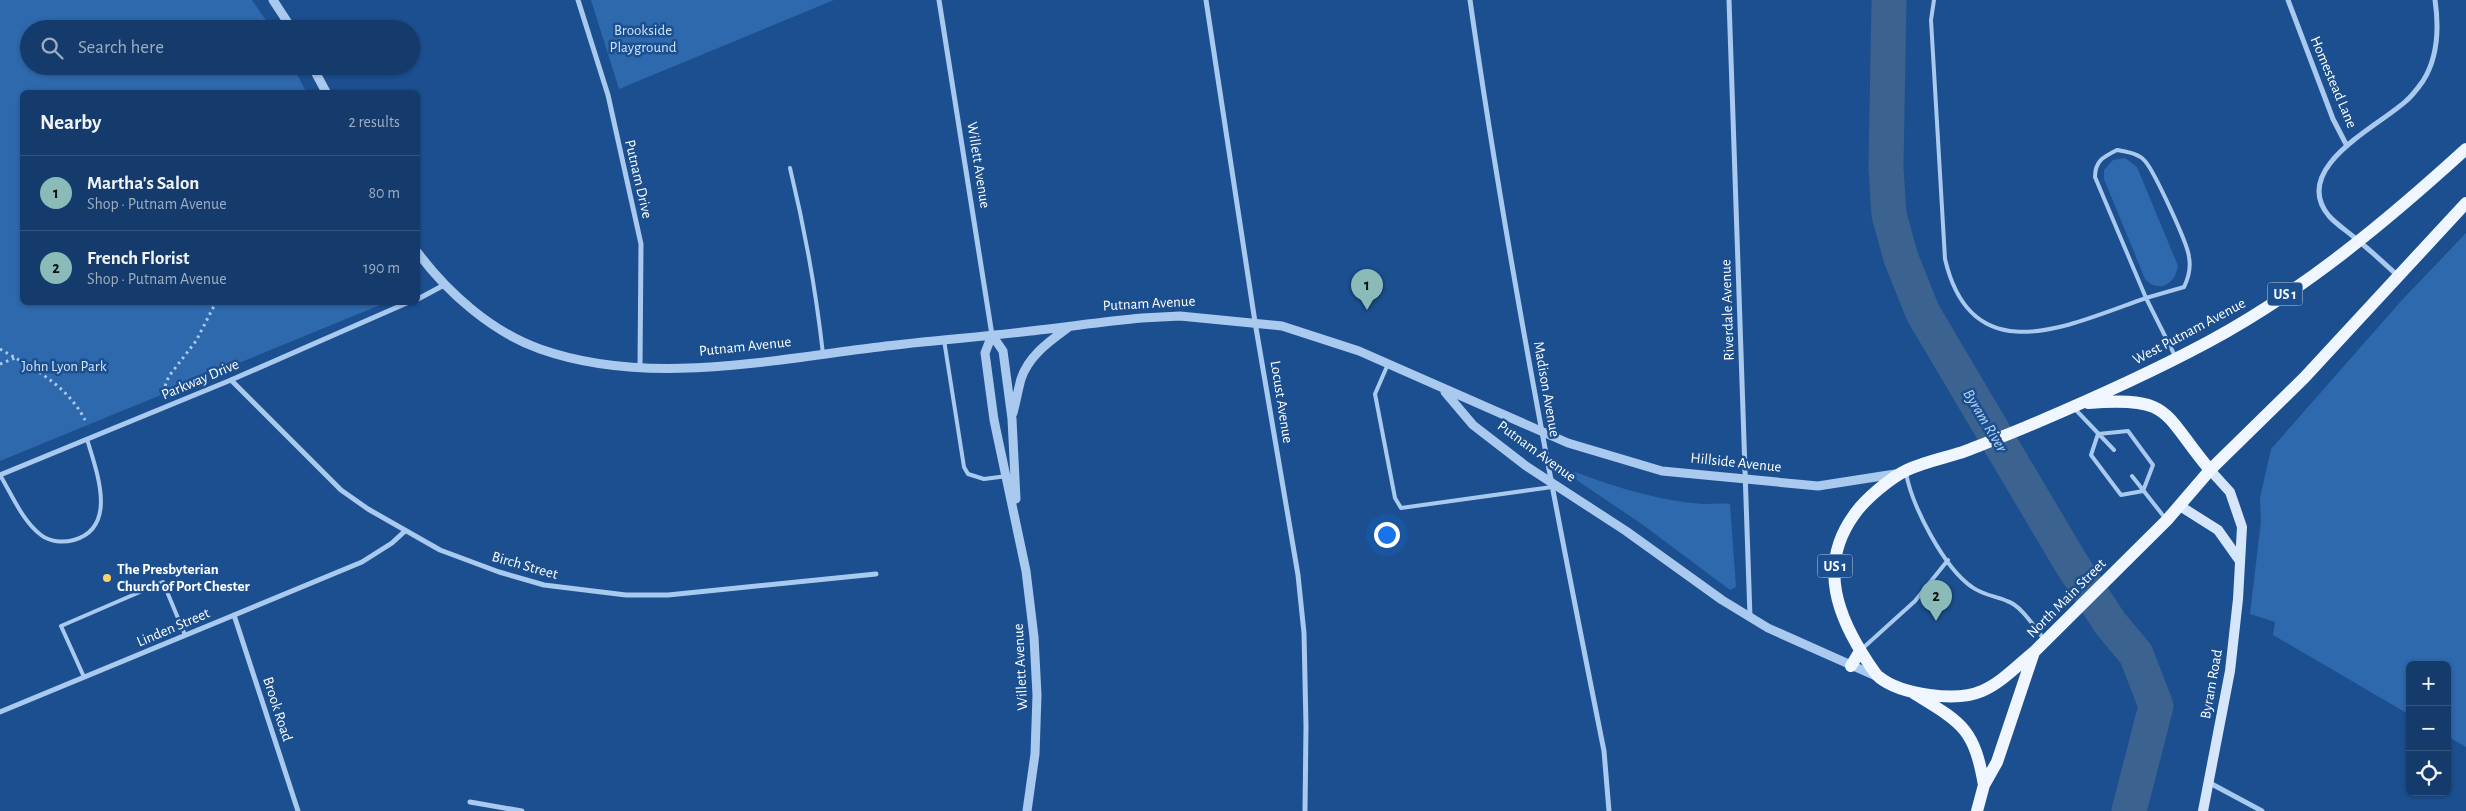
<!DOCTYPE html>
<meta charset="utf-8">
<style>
body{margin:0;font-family:"Alegreya Sans",sans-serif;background:#214673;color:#f1f3f6}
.controls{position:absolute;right:15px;bottom:15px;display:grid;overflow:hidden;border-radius:8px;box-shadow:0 1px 4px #0004}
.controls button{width:45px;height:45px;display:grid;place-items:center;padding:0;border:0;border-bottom:1px solid #33557e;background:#143b6b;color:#f1f3f6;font:25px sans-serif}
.you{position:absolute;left:1386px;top:534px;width:18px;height:18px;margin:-12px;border:4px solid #fff;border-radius:50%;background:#1a73e8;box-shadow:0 0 0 8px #1a73e833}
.badge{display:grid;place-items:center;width:32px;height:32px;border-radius:50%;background:#8bbbb9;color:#111;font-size:16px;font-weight:700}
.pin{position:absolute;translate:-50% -41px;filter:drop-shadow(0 1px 2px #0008)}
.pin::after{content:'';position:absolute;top:26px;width:18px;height:15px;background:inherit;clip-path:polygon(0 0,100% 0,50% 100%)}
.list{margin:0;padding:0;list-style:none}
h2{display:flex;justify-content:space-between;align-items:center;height:65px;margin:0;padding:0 20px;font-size:21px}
h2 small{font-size:16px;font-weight:400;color:#9dadc1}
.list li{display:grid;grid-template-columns:32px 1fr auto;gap:15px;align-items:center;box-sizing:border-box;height:75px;padding:0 20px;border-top:1px solid #33557e}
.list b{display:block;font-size:19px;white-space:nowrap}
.list p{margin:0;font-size:16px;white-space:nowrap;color:#9dadc1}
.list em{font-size:16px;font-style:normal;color:#9dadc1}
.icon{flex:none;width:28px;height:28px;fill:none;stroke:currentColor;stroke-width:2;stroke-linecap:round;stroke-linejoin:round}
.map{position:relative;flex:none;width:2466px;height:811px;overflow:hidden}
.search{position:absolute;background:#143b6b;box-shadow:0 1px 4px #0004;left:20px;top:20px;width:400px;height:55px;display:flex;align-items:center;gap:12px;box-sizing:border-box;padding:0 18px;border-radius:28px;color:#9dadc1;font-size:19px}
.panel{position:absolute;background:#143b6b;box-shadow:0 1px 4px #0004;left:20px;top:90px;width:400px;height:215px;border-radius:8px}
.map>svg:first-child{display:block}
.green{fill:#2e69ad}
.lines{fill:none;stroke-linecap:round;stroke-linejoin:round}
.river{stroke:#3c6290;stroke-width:35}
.path{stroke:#a9c9ee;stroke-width:3;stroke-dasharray:2.5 4;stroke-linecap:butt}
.service{stroke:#a9c9ee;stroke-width:4}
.minor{stroke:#a9c9ee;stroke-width:5}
.tertiary{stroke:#a9c9ee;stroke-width:9}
.secondary{stroke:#d6e6fa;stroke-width:10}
.primary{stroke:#f0f6ff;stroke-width:12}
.poi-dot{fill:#ffd166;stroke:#1b4f8f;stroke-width:2}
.labels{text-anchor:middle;stroke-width:5;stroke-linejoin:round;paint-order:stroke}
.shield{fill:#1b4f8f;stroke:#bbcadd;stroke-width:1}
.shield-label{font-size:14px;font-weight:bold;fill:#fff}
.park-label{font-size:15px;fill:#cfe3fa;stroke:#1b4f8f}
.street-label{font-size:15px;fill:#fff;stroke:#1b4f8f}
.poi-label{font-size:15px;font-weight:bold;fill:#fff;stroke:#1b4f8f;text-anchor:start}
.water-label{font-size:16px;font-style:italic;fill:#b5d3f5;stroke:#1b4f8f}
</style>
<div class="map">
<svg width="2466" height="811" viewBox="0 0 2466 811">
<rect width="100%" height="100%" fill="#1b4f8f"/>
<!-- green -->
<path class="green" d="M 0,0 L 252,0 L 272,29 L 29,29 L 29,66 L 293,66 L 306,92 L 22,92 L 22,302 L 385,303 L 0,461 Z
M 591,0 L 834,0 L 619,89 Z
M 2125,158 L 2137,167 L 2178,266 C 2175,284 2159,294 2145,279 L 2104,179 L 2104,170 L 2113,160 Z
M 2466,233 L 2466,747 L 2447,736 L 2447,665 L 2410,665 L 2410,715 L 2273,635 L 2275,622 L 2250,614 L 2261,521 L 2260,498 L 2271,449 L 2402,300 Z
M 1575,472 C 1615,487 1660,501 1703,504 C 1712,504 1721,503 1730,504 L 1736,587 L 1730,590 L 1643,525 L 1578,481 L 1571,473 Z"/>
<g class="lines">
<!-- river -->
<path class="river" d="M 1889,0 L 1886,168 L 1889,215 L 1901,258 L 1923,313 L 2071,563 L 2110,623 L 2136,654 L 2156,706 L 2129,811"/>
<!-- path -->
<path class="path" d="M 0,349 C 33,368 67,385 85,420
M 0,364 L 15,358
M 165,386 L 169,376 L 196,341 L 216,302"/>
<!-- service -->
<path class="service" d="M 1934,0 L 1931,20 L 1945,259 C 1972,374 2069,325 2146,298 L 2176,358
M 2117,150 C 2127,152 2138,153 2145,161 C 2154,171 2188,244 2189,257 C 2191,268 2189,277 2184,287 L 2146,298 L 2095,177 C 2095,161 2103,157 2117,150 Z
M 790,168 C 805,230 816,291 823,354
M 944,340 L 964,467 L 968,474 L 984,479 L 1015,475
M 1388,364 L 1375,394 L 1395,498 L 1401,508 L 1552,487
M 2074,408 L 2114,450
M 2128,431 L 2153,465 L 2143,491 L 2121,495 L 2091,455 L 2098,434 Z
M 1906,473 C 1912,506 1944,568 1972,587 C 1983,595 1995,596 2007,601 C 2022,606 2034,627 2044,639
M 0,475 C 12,495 23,522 41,535 C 50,542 63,543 74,540 C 119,527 96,470 87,439
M 2132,476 L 2165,518
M 1863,648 L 1915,601 L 1948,560
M 84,677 L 61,626 L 163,582 L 185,635"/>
<!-- minor -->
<path class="minor" d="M 578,0 L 608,95 L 641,244 L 640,368
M 939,0 L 992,335
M 1206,0 L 1255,322 L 1298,575 L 1304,633 L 1306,726 L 1305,811
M 1470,0 C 1506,252 1554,501 1604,751 L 1609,811
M 1729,0 L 1750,617
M 2288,0 L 2333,119 L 2347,146
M 2398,276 C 2384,263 2370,250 2355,238 C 2347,231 2336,224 2329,216 C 2289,168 2379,126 2406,101 C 2412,96 2418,88 2423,81 C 2438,57 2439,27 2435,0
M 418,299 L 446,284
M 231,380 L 341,490 L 368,509 L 440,550 L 499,572 L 544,585 L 626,595 L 668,595 L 876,574
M 0,475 L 231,380 L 409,302
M 234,615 L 298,811
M 0,712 L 362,562 L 392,543 L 405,531
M 2208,782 L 2262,811
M 470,802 L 522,811"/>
<!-- tertiary -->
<path class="tertiary" d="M 273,0 L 292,29
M 312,66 L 326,92
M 418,253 C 448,293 492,332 540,349 C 647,387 769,360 879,347 C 932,340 986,337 1039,330 C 1074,326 1108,321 1142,318 L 1180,316 L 1282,326 L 1359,351 L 1568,443 L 1662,471 L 1818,486 L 1895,474
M 992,335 L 985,353 L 994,420 L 1026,571 L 1034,637 L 1037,695 L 1035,754 L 1027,811
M 992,335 L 1003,351 L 1012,419 L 1016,499
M 1445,392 L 1473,425 L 1526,466 L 1626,531 L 1722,600 L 1768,628 L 1878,677
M 1013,413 C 1016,402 1018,390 1021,379 C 1029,355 1050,341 1069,327"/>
<!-- secondary -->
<path class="secondary" d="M 2180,506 L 2218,530 L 2240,561
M 2203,811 L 2230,671 L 2238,599 L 2242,527 L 2230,492 L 2210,470"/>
<!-- primary -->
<path class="primary" d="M 2088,403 C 2173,396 2162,413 2210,470
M 2034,652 C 2018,665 2001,683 1982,691 C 1957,702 1901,695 1879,677 C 1875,674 1872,668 1869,664 C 1838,618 1817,566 1854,515 C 1864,500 1890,478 1907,470 C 1924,462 1944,458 1963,452 C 1986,443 2010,434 2033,424 C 2092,399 2152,372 2208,342 C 2303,291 2387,221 2466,149
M 1851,666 L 1860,651
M 1915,694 C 1962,723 1974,728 1984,785
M 1977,811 L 1984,785 L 1997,762 L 2034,652 L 2167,520 L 2210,470 L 2304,378 L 2466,203"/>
</g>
<!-- markers -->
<circle class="poi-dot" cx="107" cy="578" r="5"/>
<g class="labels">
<!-- shield labels -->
<g class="shield">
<rect x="2267.5" y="282.5" width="35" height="23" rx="4"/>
<rect x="1817.5" y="554.5" width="35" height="23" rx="4"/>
</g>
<g class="shield-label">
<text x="2285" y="299">US 1</text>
<text x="1835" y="571">US 1</text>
</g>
<!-- park labels -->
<g class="park-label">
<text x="643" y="35">Brookside<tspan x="643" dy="17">Playground</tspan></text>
<text x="64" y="371">John Lyon Park</text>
</g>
<!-- street labels -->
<g class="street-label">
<text transform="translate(2334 82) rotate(67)" y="5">Homestead Lane</text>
<text transform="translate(979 165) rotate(81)" y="5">Willett Avenue</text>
<text transform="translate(639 179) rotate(77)" y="5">Putnam Drive</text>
<text transform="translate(1149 303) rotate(-3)" y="5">Putnam Avenue</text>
<text transform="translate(1727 310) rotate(-92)" y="5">Riverdale Avenue</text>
<text transform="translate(2189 331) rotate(-28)" y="5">West Putnam Avenue</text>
<text transform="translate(745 346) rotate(-6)" y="5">Putnam Avenue</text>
<text transform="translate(200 379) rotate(-23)" y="5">Parkway Drive</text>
<text transform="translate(1547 389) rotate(80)" y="5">Madison Avenue</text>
<text transform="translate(1282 402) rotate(81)" y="5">Locust Avenue</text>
<text transform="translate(1537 451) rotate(36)" y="5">Putnam Avenue</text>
<text transform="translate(1736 462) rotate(6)" y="5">Hillside Avenue</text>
<text transform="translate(525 565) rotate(16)" y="5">Birch Street</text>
<text transform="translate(2066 598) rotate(-45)" y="5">North Main Street</text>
<text transform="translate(173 627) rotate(-23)" y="5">Linden Street</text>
<text transform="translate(1020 667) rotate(-93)" y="5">Willett Avenue</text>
<text transform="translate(2211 684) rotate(-80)" y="5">Byram Road</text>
<text transform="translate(278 709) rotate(72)" y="5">Brook Road</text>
</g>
<!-- poi labels -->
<g class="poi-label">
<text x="117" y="574">The Presbyterian<tspan x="117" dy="17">Church of Port Chester</tspan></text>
</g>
<!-- water labels -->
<g class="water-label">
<text transform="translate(1986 420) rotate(59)" y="6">Byram River</text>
</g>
</g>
</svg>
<div class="controls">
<button>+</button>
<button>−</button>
<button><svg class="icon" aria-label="locate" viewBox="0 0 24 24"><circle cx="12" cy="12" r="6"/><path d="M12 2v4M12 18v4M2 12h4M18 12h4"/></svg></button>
</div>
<div class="you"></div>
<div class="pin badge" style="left:1367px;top:310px">1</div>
<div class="pin badge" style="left:1936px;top:621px">2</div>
<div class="search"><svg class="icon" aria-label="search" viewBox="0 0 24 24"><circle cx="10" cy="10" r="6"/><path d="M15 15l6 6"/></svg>Search here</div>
<section class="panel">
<h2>Nearby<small>2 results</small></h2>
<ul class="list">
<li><span class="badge">1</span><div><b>Martha's Salon</b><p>Shop · Putnam Avenue</p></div><em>80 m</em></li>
<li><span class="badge">2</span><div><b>French Florist</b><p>Shop · Putnam Avenue</p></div><em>190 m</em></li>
</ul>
</section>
</div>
